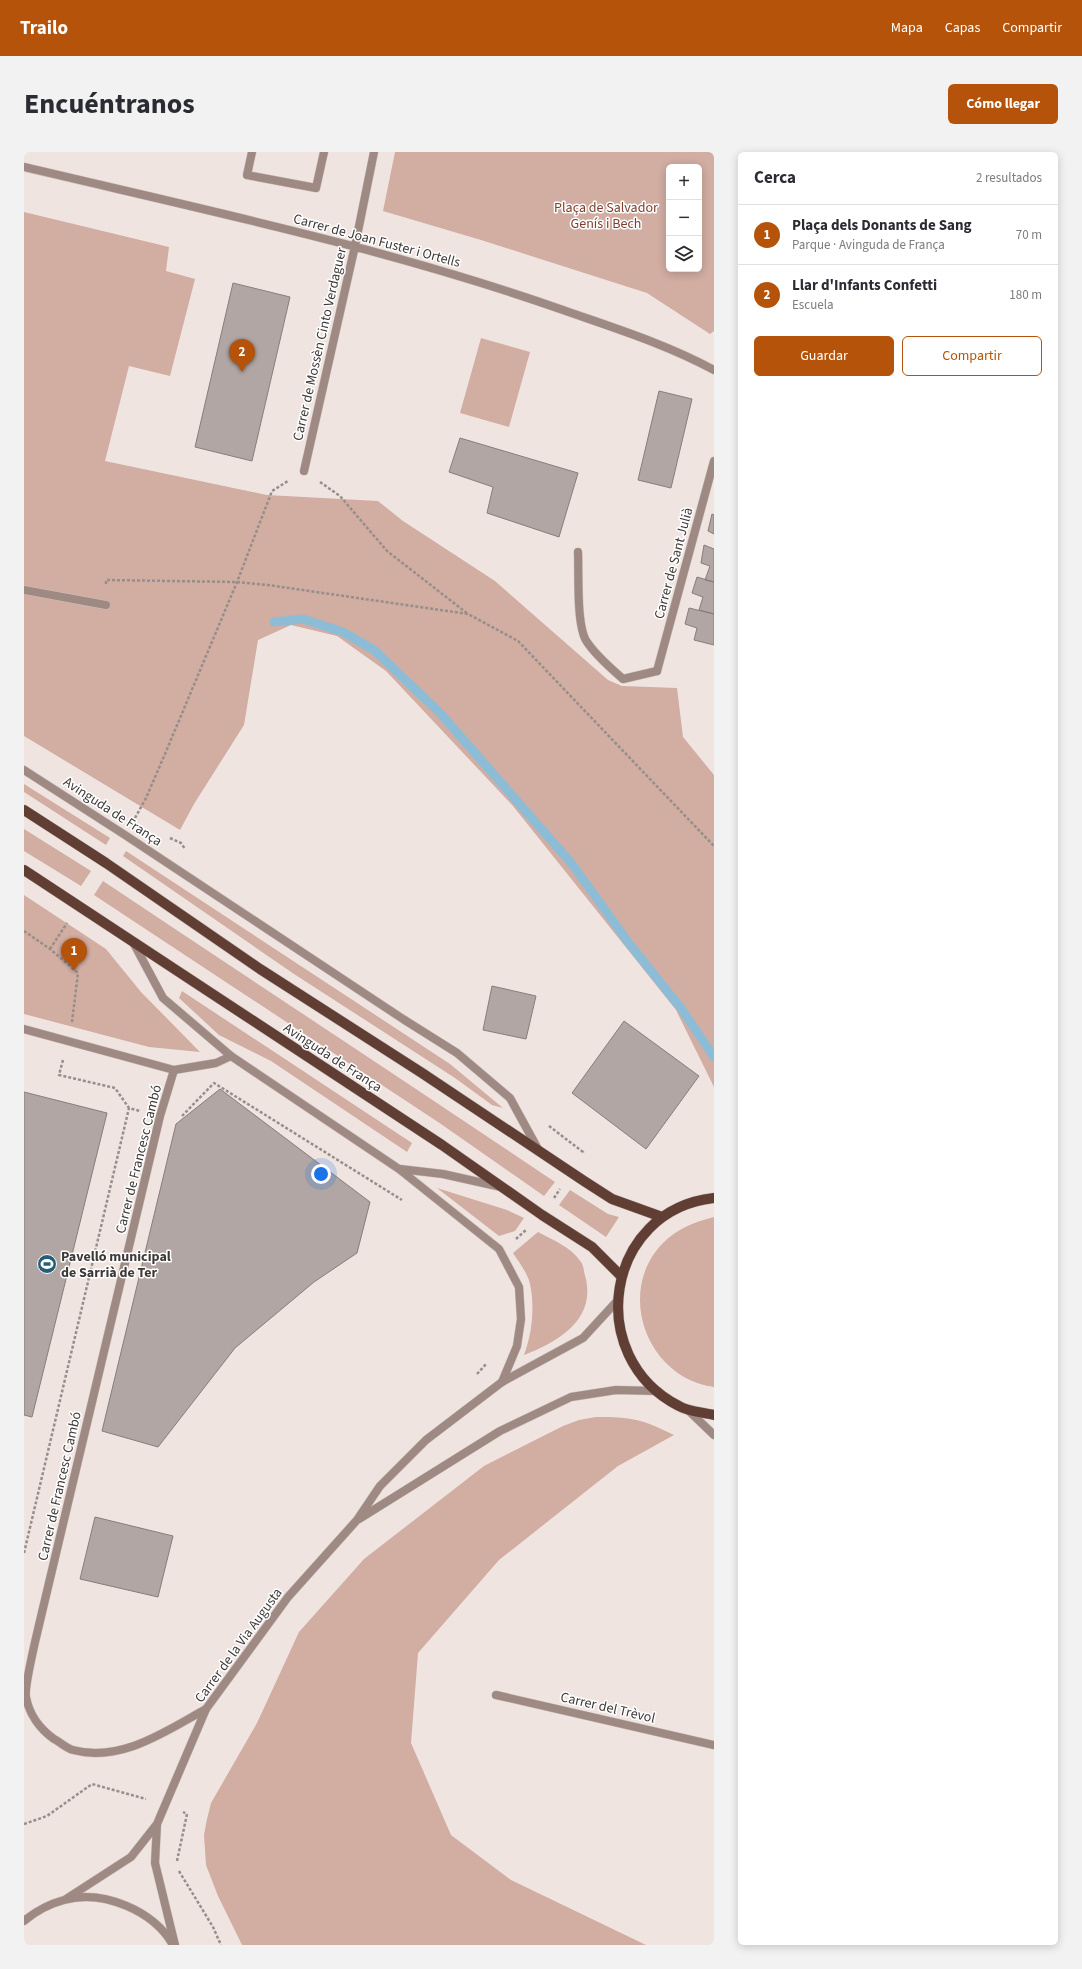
<!DOCTYPE html>
<html lang="es">
<meta charset="utf-8">
<style>
body{margin:0;font-family:"Source Sans 3",sans-serif;background:#f2f2f3;color:#2b2b33}
.controls{position:absolute;right:12px;top:12px;display:grid;overflow:hidden;border-radius:6px;box-shadow:0 2px 10px #0003}
.controls button{width:36px;height:36px;display:grid;place-items:center;padding:0;border:0;border-bottom:1px solid #e1e1e2;background:#fff;color:#2b2b33;font:20px sans-serif}
.you{position:absolute;left:297px;top:1022px;width:14px;height:14px;margin:-10px;border:3px solid #fff;border-radius:50%;background:#1a73e8;box-shadow:0 0 0 6px #1a73e833}
.badge{display:grid;place-items:center;width:26px;height:26px;border-radius:50%;background:#b45309;color:#fff;font-size:13px;font-weight:700}
.pin{position:absolute;translate:-50% -33px;filter:drop-shadow(0 1px 2px #0008)}
.pin::after{content:'';position:absolute;top:21px;width:14px;height:12px;background:inherit;clip-path:polygon(0 0,100% 0,50% 100%)}
.list{margin:0;padding:0;list-style:none}
h2{display:flex;justify-content:space-between;align-items:center;height:52px;margin:0;padding:0 16px;font-size:17px}
h2 small{font-size:13px;font-weight:400;color:#7c7c81}
.list li{display:grid;grid-template-columns:26px 1fr auto;gap:12px;align-items:center;box-sizing:border-box;height:60px;padding:0 16px;border-top:1px solid #e1e1e2}
.list b{display:block;font-size:15px;white-space:nowrap}
.list p{margin:0;font-size:13px;white-space:nowrap;color:#7c7c81}
.list em{font-size:13px;font-style:normal;color:#7c7c81}
.actions{display:flex;gap:8px;padding:12px 16px}
.actions a{flex:1;padding:9px 0;border:1px solid #b45309;border-radius:6px;text-align:center;font-size:14px;color:#b45309}
.actions .main{background:#b45309;color:#fff}
.icon{flex:none;width:22px;height:22px;fill:none;stroke:currentColor;stroke-width:2;stroke-linecap:round;stroke-linejoin:round}
.map{position:relative;flex:none;width:690px;height:1793px;overflow:hidden;border-radius:6px}
header{display:flex;align-items:center;gap:24px;box-sizing:border-box;height:56px;padding:0 20px;background:#b45309;color:#fff}
header strong{font-size:19px}
nav{display:flex;gap:22px;margin-inline-start:auto;font-size:14px}
.intro{display:flex;align-items:center;justify-content:space-between;box-sizing:border-box;height:96px;padding:0 24px}
h1{margin:0;font-size:28px}
.button{padding:10px 18px;border-radius:6px;background:#b45309;color:#fff;font-size:14px;font-weight:700}
main{display:flex;gap:24px;padding:0 24px}
aside{flex:1;background:#fff;border-radius:6px;box-shadow:0 2px 10px #0003}
.map>svg:first-child{display:block}
.green{fill:#d1ada2;fill-rule:evenodd}
.lines{fill:none;stroke-linecap:round;stroke-linejoin:round}
.stream{stroke:#8dbdd6;stroke-width:9}
.building{fill:#b1a6a3;stroke:#887d7a}
.service-casing{stroke:#ccc2bf;stroke-width:9}
.minor-casing{stroke:#ccc2bf;stroke-width:9}
.tertiary-casing{stroke:#ccc2bf;stroke-width:9}
.primary-casing{stroke:#ccc2bf;stroke-width:11}
.path{stroke:#978e8c;stroke-width:2.5;stroke-dasharray:3 2;stroke-linecap:butt}
.service{stroke:#9f8a83;stroke-width:8}
.minor{stroke:#9f8a83;stroke-width:8}
.tertiary{stroke:#9f8a83;stroke-width:8}
.primary{stroke:#613e33;stroke-width:10}
.labels{text-anchor:middle;stroke-width:3;stroke-linejoin:round;paint-order:stroke}
.park-label{font-size:14px;fill:#7d3e2b;stroke:#fff}
.street-label{font-size:14px;fill:#3e3937;stroke:#fff}
.poi-label{font-size:14px;font-weight:bold;fill:#3e3937;stroke:#fff;text-anchor:start}
</style>
<header>
<strong>Trailo</strong>
<nav><a>Mapa</a><a>Capas</a><a>Compartir</a></nav>
</header>
<div class="intro"><h1>Encuéntranos</h1><a class="button">Cómo llegar</a></div>
<main>
<div class="map">
<svg width="690" height="1793" viewBox="0 0 690 1793">
<rect width="100%" height="100%" fill="#f0e4e1"/>
<!-- green -->
<path class="green" d="M 371,0 L 690,0 L 690,179 L 686,182 L 623,141 L 457,88 L 359,59 ZM 645,15 L 675,15 L 675,117 L 645,117 Z
M 0,60 L 145,95 L 142,119 L 171,127 L 146,224 L 105,214 L 81,309 L 243,343 L 354,349 L 379,369 L 471,429 L 584,528 L 598,534 L 653,536 L 659,585 L 690,623 L 690,935 L 652,858 L 489,654 L 362,519 L 313,484 L 267,473 L 234,488 L 220,573 L 170,652 L 156,678 L 0,584 Z
M 457,186 L 506,200 L 485,275 L 436,261 Z
M 0,632 L 86,686 L 82,693 L 0,640 Z
M 0,677 L 67,719 L 57,734 L 0,699 Z
M 102,699 L 426,912 L 479,956 L 468,953 L 431,926 L 270,822 L 99,704 Z
M 79,729 C 230,830 381,929 531,1030 L 520,1044 L 417,972 L 70,743 Z
M 0,743 L 82,797 L 117,840 L 176,900 L 125,895 L 0,862 Z
M 158,839 L 388,991 L 383,1000 L 247,909 L 195,883 L 155,846 Z
M 413,1036 L 483,1058 L 500,1066 L 491,1079 L 475,1084 Z
M 546,1038 L 584,1062 L 595,1065 L 582,1085 L 535,1053 Z
M 690,1065 L 690,1235 C 623,1226 591,1140 639,1091 C 654,1076 671,1070 690,1065 Z
M 514,1080 C 529,1088 547,1095 557,1110 C 560,1114 560,1122 562,1127 C 571,1169 533,1190 500,1203 C 508,1182 511,1155 506,1132 C 504,1122 495,1110 489,1101 Z
M 572,1265 C 608,1265 618,1267 650,1283 L 594,1314 L 475,1408 L 394,1501 L 387,1591 L 427,1683 L 487,1728 L 622,1793 L 218,1793 L 194,1744 L 182,1713 L 180,1683 L 183,1667 L 187,1651 L 233,1571 L 275,1480 L 340,1407 L 460,1314 L 539,1274 L 555,1268 Z"/>
<g class="lines">
<!-- stream -->
<path class="stream" d="M 250,470 L 279,467 L 319,480 L 350,498 L 416,561 L 548,712 L 604,790 L 656,855 L 690,905"/>
</g>
<!-- building -->
<path class="building" d="M 209,131 L 266,145 L 228,309 L 171,295 Z
M 635,239 L 668,247 L 647,336 L 614,328 Z
M 436,286 L 554,321 L 535,385 L 463,361 L 469,335 L 425,320 Z
M 688,362 L 690,363 L 690,382 L 684,379 Z
M 680,393 L 690,397 L 690,430 L 681,428 L 686,414 L 677,411 Z
M 673,425 L 690,430 L 690,462 L 675,458 L 679,445 L 668,441 Z
M 665,456 L 690,462 L 690,493 L 670,488 L 673,476 L 661,472 Z
M 468,834 L 512,844 L 502,887 L 459,878 Z
M 600,869 L 675,924 L 622,997 L 548,941 Z
M 196,937 L 346,1050 L 333,1101 L 290,1130 L 211,1196 L 134,1295 L 78,1279 L 152,972 Z
M 0,940 L 83,961 L 8,1265 L 0,1263 Z
M 71,1365 L 149,1384 L 134,1445 L 56,1427 Z"/>
<g class="lines">
<!-- service casing -->
<g class="service-casing">
<path id="service" d="M 228,0 L 223,23 L 292,36 L 300,0
M 554,400 C 555,421 552,475 563,490 C 573,505 587,516 599,527 L 633,519"/>
</g>
<!-- minor casing -->
<g class="minor-casing">
<path id="minor" d="M 0,15 C 181,58 363,96 539,158 C 590,176 642,192 690,218
M 280,319 L 331,94 L 350,0
M 0,438 L 82,453
M 633,519 L 690,309
M 0,618 L 101,683 L 379,867 L 433,901 L 486,946 L 515,999
M 109,790 L 139,846 L 207,904 L 375,1017 L 475,1097 L 495,1135 L 497,1167 L 493,1194 L 478,1230
M 0,877 L 150,918 L 192,911 L 207,904
M 150,918 L 136,964 L 15,1473 C 12,1486 0,1535 2,1545 C 5,1562 16,1577 30,1587 C 36,1590 42,1596 49,1598 C 97,1611 142,1579 182,1557
M 376,1017 L 419,1022 L 477,1035
M 664,1258 L 690,1283
M 472,1543 L 690,1593"/>
</g>
<!-- tertiary casing -->
<g class="tertiary-casing">
<path id="tertiary" d="M 335,1367 L 476,1279 L 547,1245 L 592,1238 L 634,1239
M 133,1672 L 131,1711 L 151,1793
M 42,1747 L 107,1705 L 133,1672 L 182,1557 L 264,1445 L 333,1368 L 356,1334 L 402,1288 L 478,1230 L 559,1186 L 594,1148
M 0,1769 C 12,1759 25,1752 40,1748 C 79,1737 130,1759 149,1793"/>
</g>
<!-- primary casing -->
<g class="primary-casing">
<path id="primary" d="M 0,658 L 82,711 L 236,817 L 398,921 L 560,1029 L 588,1047 L 638,1065
M 0,718 L 418,993 L 518,1063 L 568,1095 L 597,1124
M 690,1046 C 581,1058 559,1205 655,1254 C 665,1260 679,1260 690,1263"/>
</g>
<!-- path -->
<path class="path" d="M 296,330 L 316,344 L 363,399 L 444,462
M 82,432 L 82,428 L 213,430 L 244,433 L 444,462 L 494,489 L 690,694
M 111,666 L 122,646 L 141,602 L 213,430 L 248,339 L 264,329
M 146,686 L 157,691 L 161,697
M 0,779 L 26,797 L 54,821 L 48,870
M 26,797 L 43,771
M 39,908 L 35,923 L 91,936 L 105,956 L 116,959
M 158,964 L 190,931 L 378,1048
M 525,974 L 559,1000 L 558,1002
M 530,1046 L 536,1037
M 492,1087 L 503,1077
M 453,1222 L 463,1211
M 0,1401 L 105,956
M 0,1672 L 23,1664 L 68,1632 L 122,1647
M 153,1709 L 163,1662 L 159,1660
M 155,1719 L 189,1775 L 197,1793"/>
<!-- service -->
<use href="#service" class="service"/>
<!-- minor -->
<use href="#minor" class="minor"/>
<!-- tertiary -->
<use href="#tertiary" class="tertiary"/>
<!-- primary -->
<use href="#primary" class="primary"/>
</g>
<!-- icons -->
<defs>
<g id="stadium-disc" transform="scale(1)"><circle r="9.5" fill="#265e78" stroke="#fff"/><path d="M0-5a6.5 5 0 1 0 0 10a6.5 5 0 1 0 0-10ZM-3.5-1.8h7v3.6h-7Z" fill="#fff"/></g>
</defs>
<g fill-rule="evenodd">
<use href="#stadium-disc" x="23" y="1112"/>
</g>
<g class="labels">
<!-- park labels -->
<g class="park-label">
<text x="582" y="60">Plaça de Salvador<tspan x="582" dy="16">Genís i Bech</tspan></text>
</g>
<!-- street labels -->
<g class="street-label">
<text transform="translate(353 88) rotate(15)" y="5">Carrer de Joan Fuster i Ortells</text>
<text transform="translate(295 192) rotate(-77)" y="5">Carrer de Mossèn Cinto Verdaguer</text>
<text transform="translate(649 411) rotate(-75)" y="5">Carrer de Sant Julià</text>
<text transform="translate(89 659) rotate(33)" y="5">Avinguda de França</text>
<text transform="translate(309 905) rotate(33)" y="5">Avinguda de França</text>
<text transform="translate(114 1007) rotate(-76)" y="5">Carrer de Francesc Cambó</text>
<text transform="translate(35 1334) rotate(-77)" y="5">Carrer de Francesc Cambó</text>
<text transform="translate(214 1493) rotate(-54)" y="5">Carrer de la Via Augusta</text>
<text transform="translate(584 1555) rotate(13)" y="5">Carrer del Trèvol</text>
</g>
<!-- poi labels -->
<g class="poi-label">
<text x="37" y="1109">Pavelló municipal<tspan x="37" dy="16">de Sarrià de Ter</tspan></text>
</g>
</g>
</svg>
<div class="controls">
<button>+</button>
<button>−</button>
<button><svg class="icon" aria-label="layers" viewBox="0 0 24 24"><path d="M12 4l9 5-9 5-9-5zM3 14l9 5 9-5"/></svg></button>
</div>
<div class="you"></div>
<div class="pin badge" style="left:50px;top:819px">1</div>
<div class="pin badge" style="left:218px;top:220px">2</div>
</div>
<aside>
<h2>Cerca<small>2 resultados</small></h2>
<ul class="list">
<li><span class="badge">1</span><div><b>Plaça dels Donants de Sang</b><p>Parque · Avinguda de França</p></div><em>70 m</em></li>
<li><span class="badge">2</span><div><b>Llar d'Infants Confetti</b><p>Escuela</p></div><em>180 m</em></li>
</ul>
<div class="actions"><a class="main">Guardar</a><a>Compartir</a></div>
</aside>
</main>
